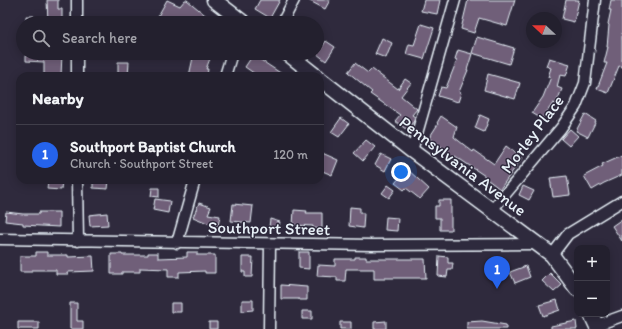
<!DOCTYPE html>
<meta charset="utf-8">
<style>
body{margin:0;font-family:Itim,sans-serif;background:#2b2836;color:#f1f3f6}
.controls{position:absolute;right:12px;bottom:12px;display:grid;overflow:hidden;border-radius:8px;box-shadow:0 2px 10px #0003}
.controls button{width:36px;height:36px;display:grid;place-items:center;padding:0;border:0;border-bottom:1px solid #403e4a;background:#23202e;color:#f1f3f6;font:20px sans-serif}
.compass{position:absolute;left:526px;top:12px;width:36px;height:36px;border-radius:50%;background:#23202e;box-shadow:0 2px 10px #0003;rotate:292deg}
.you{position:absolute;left:401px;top:172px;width:14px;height:14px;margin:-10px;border:3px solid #fff;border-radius:50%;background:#1a73e8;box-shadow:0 0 0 6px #1a73e833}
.badge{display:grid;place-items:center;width:26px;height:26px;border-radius:50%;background:#2563eb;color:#fff;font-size:13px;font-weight:700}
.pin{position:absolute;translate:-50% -33px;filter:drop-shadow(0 1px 2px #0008)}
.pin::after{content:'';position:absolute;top:21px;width:14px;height:12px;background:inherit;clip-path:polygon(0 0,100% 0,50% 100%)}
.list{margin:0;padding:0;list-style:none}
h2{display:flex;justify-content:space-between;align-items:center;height:52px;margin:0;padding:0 16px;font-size:17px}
h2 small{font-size:13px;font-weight:400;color:#a3a3aa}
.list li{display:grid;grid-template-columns:26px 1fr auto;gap:12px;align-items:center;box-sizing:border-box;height:60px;padding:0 16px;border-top:1px solid #403e4a}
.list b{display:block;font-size:15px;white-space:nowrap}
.list p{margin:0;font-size:13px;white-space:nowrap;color:#a3a3aa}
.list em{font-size:13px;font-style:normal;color:#a3a3aa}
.icon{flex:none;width:22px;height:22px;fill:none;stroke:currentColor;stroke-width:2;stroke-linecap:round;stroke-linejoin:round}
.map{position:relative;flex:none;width:622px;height:329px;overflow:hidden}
.search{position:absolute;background:#23202e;box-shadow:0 2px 10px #0003;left:16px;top:16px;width:308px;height:44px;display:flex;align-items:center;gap:10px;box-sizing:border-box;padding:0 14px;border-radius:22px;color:#a3a3aa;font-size:15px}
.panel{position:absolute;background:#23202e;box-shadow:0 2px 10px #0003;left:16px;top:72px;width:308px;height:112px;border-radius:12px}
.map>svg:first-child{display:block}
.building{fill:#6f5e79;stroke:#e8f1f8}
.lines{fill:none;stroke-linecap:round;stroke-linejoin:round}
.minor-casing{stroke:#e8f1f8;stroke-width:13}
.secondary-casing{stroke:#e8f1f8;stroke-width:17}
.minor{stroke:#2f2a3d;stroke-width:10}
.secondary{stroke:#2f2a3d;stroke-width:14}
.labels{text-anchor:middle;stroke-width:3;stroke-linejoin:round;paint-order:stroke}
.street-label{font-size:17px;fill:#e8f1f8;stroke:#2f2a3d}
</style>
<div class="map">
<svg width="622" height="329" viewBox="0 0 622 329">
<rect width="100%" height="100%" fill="#2f2a3d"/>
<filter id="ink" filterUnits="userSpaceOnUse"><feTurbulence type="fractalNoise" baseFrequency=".025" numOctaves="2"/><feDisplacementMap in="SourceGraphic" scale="8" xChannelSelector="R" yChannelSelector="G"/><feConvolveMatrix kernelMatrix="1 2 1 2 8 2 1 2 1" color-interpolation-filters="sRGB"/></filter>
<g filter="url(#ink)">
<!-- building -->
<path class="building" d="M 47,0 L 58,0 L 58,9 L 62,9 L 62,23 L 48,23 Z
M 167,0 L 180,6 L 185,0 L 187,0 L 215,23 L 176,23 L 169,17 L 167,21 L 158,16 Z
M 260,0 L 280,0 L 270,18 L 255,9 Z
M 308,0 L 330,0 L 325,9 Z
M 424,0 L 440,0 L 437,14 L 421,11 Z
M 468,0 L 515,0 L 507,26 L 479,18 L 474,33 L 461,29 Z
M 566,0 L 579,0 L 574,22 L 562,19 Z
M 611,0 L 622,0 L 622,67 L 619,66 L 608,93 L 597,89 L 607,63 L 604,63 L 608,47 L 607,47 L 609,25 L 608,24 L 611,10 L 609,10 Z
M 26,16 L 34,16 L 34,23 L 26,23 Z
M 421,24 L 434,28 L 424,59 L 406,54 L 409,44 L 414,45 Z
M 477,37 L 514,48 L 509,64 L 472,53 Z
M 382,38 L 392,43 L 386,58 L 375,54 Z
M 326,41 L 335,47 L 326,61 L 317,54 Z
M 458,50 L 472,54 L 467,70 L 468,70 L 459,92 L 461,93 L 458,102 L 438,96 L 441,87 L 446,88 L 457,60 L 455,59 Z
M 26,53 L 62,53 L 61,76 L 44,76 L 44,62 L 26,61 Z
M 194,53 L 203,53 L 211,56 L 206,69 L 208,69 L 207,76 L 189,76 Z
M 253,55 L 285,76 L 258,76 L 245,67 Z
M 549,58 L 570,64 L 566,76 L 560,75 L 557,87 L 562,89 L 556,104 L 553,103 L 542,119 L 532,113 L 543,97 L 551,77 L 548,77 L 551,68 L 546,66 Z
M 118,62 L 129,62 L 128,76 L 118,76 Z
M 355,63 L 368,73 L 372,69 L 398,89 L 405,79 L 411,83 L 401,96 L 417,109 L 412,115 L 415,117 L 414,121 L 407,130 L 395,121 L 400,115 L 370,94 L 372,92 L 348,72 Z
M 488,74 L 520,83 L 515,99 L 484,90 Z
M 585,114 L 596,121 L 588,137 L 576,131 Z
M 480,115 L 489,119 L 484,132 L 475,128 Z
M 441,116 L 457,127 L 454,137 L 473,152 L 474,150 L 494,164 L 506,146 L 522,158 L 500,189 L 484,177 L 485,176 L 455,156 L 453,159 L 447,155 L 449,152 L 429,138 L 438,124 L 437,123 Z
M 341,118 L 349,124 L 339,137 L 331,132 Z
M 570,129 L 578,136 L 569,146 L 561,139 Z
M 366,140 L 375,147 L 363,161 L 354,153 Z
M 320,152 L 338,160 L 332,175 L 320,170 Z
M 381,154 L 391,159 L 385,171 L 375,165 Z
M 622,155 L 622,175 L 604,183 L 592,190 L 584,176 L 603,166 L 602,164 Z
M 407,169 L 429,189 L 420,199 L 406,188 L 404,190 L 395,183 Z
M 567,176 L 570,195 L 553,197 L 550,178 Z
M 48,180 L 62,180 L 61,190 L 47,189 Z
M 93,180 L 109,180 L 108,189 L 93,188 Z
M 388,185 L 395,190 L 389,198 L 382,193 Z
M 523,186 L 534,191 L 529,200 L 519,195 Z
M 152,188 L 159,188 L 159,197 L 151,196 Z
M 155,199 L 170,201 L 168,213 L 153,210 Z
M 439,200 L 451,200 L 451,230 L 440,230 L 440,218 L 435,218 L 435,206 L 439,206 Z
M 199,203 L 211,207 L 208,214 L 220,216 L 218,226 L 210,224 L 193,217 Z
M 233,204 L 253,206 L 251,223 L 231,221 Z
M 350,207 L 360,208 L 360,213 L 364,213 L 363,228 L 349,226 Z
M 294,210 L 307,211 L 306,213 L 322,213 L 322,229 L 313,228 L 313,226 L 293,225 Z
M 6,212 L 23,214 L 39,214 L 39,212 L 59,212 L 59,227 L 23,225 L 23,223 L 5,221 Z
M 107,213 L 108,225 L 90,226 L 89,215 Z
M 386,217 L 398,218 L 397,231 L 385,230 Z
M 270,219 L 280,222 L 278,229 L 269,227 Z
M 622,219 L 622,241 L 612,226 Z
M 36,252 L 47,252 L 47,255 L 68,255 L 68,257 L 93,256 L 94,271 L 68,272 L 68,274 L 56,274 L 56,270 L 31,270 L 31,272 L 20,272 L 20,256 L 36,256 Z
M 187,252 L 197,252 L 197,255 L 215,255 L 215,273 L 205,273 L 205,271 L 179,272 L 179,277 L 168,277 L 168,269 L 140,268 L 140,272 L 122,272 L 122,274 L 111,274 L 111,254 L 122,254 L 122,255 L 148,255 L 148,253 L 158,253 L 158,258 L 187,257 Z
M 299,252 L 309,252 L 309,269 L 299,268 Z
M 439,256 L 448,257 L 448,263 L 453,263 L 452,270 L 448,270 L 447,277 L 438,276 Z
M 242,257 L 253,257 L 252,277 L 245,277 L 245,272 L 242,272 Z
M 355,257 L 366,257 L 366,259 L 425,259 L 426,278 L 385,278 L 385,279 L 374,279 L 374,269 L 346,269 L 345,281 L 337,281 L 337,277 L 317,276 L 318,265 L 335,266 L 335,259 L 355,259 Z
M 526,266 L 530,277 L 515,283 L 510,272 Z
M 550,273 L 562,285 L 554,292 L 542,281 Z
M 281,285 L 307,287 L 307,300 L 299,300 L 299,299 L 281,299 Z
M 242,300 L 253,300 L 253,310 L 242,311 Z
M 557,300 L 560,310 L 543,316 L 539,305 Z
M 70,303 L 77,303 L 77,321 L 83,321 L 83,329 L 70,329 Z
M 171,303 L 181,303 L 181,312 L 171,312 Z
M 302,311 L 312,311 L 312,319 L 302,319 Z
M 386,321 L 386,329 L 374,329 L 374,322 Z
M 482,321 L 506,325 L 506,329 L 467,329 L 467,322 Z
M 576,321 L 577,329 L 551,329 L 551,326 Z
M 18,322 L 39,322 L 39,329 L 18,329 Z
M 209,322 L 217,322 L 217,329 L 209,329 Z
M 340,322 L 351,322 L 351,329 L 340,329 Z"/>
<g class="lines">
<!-- minor casing -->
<g class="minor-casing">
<path id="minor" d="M 77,0 L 77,23
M 282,23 L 294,0
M 77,53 L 77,76
M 225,76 L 232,53
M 412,151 L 455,0
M 77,180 L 78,241
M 492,210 L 561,128 L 576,106 L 585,83 L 595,0
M 0,239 L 372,245 L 538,244
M 177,243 L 195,180
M 552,255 L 568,234 L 622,201
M 597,325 L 622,316
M 269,329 L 270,244"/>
</g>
<!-- secondary casing -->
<g class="secondary-casing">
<path id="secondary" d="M 214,0 L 244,23
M 287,53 L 316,76
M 320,79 L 412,151 L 552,255 L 577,289
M 591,314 L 598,329"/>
</g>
<!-- minor -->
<use href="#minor" class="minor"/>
<!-- secondary -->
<use href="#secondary" class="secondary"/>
</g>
</g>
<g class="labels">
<!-- street labels -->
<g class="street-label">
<text transform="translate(532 134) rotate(-53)" y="6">Morley Place</text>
<text transform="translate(463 166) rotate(37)" y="6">Pennsylvania Avenue</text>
<text transform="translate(269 228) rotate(1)" y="6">Southport Street</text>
</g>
</g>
</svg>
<div class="controls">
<button>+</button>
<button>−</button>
</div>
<svg class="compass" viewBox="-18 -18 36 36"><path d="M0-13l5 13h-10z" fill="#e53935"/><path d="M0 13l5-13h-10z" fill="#a3a3aa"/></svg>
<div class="you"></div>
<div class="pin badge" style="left:497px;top:289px">1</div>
<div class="search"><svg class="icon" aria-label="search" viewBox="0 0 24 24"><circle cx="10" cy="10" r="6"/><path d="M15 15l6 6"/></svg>Search here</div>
<section class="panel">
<h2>Nearby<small></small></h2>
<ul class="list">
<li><span class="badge">1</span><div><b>Southport Baptist Church</b><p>Church · Southport Street</p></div><em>120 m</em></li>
</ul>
</section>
</div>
